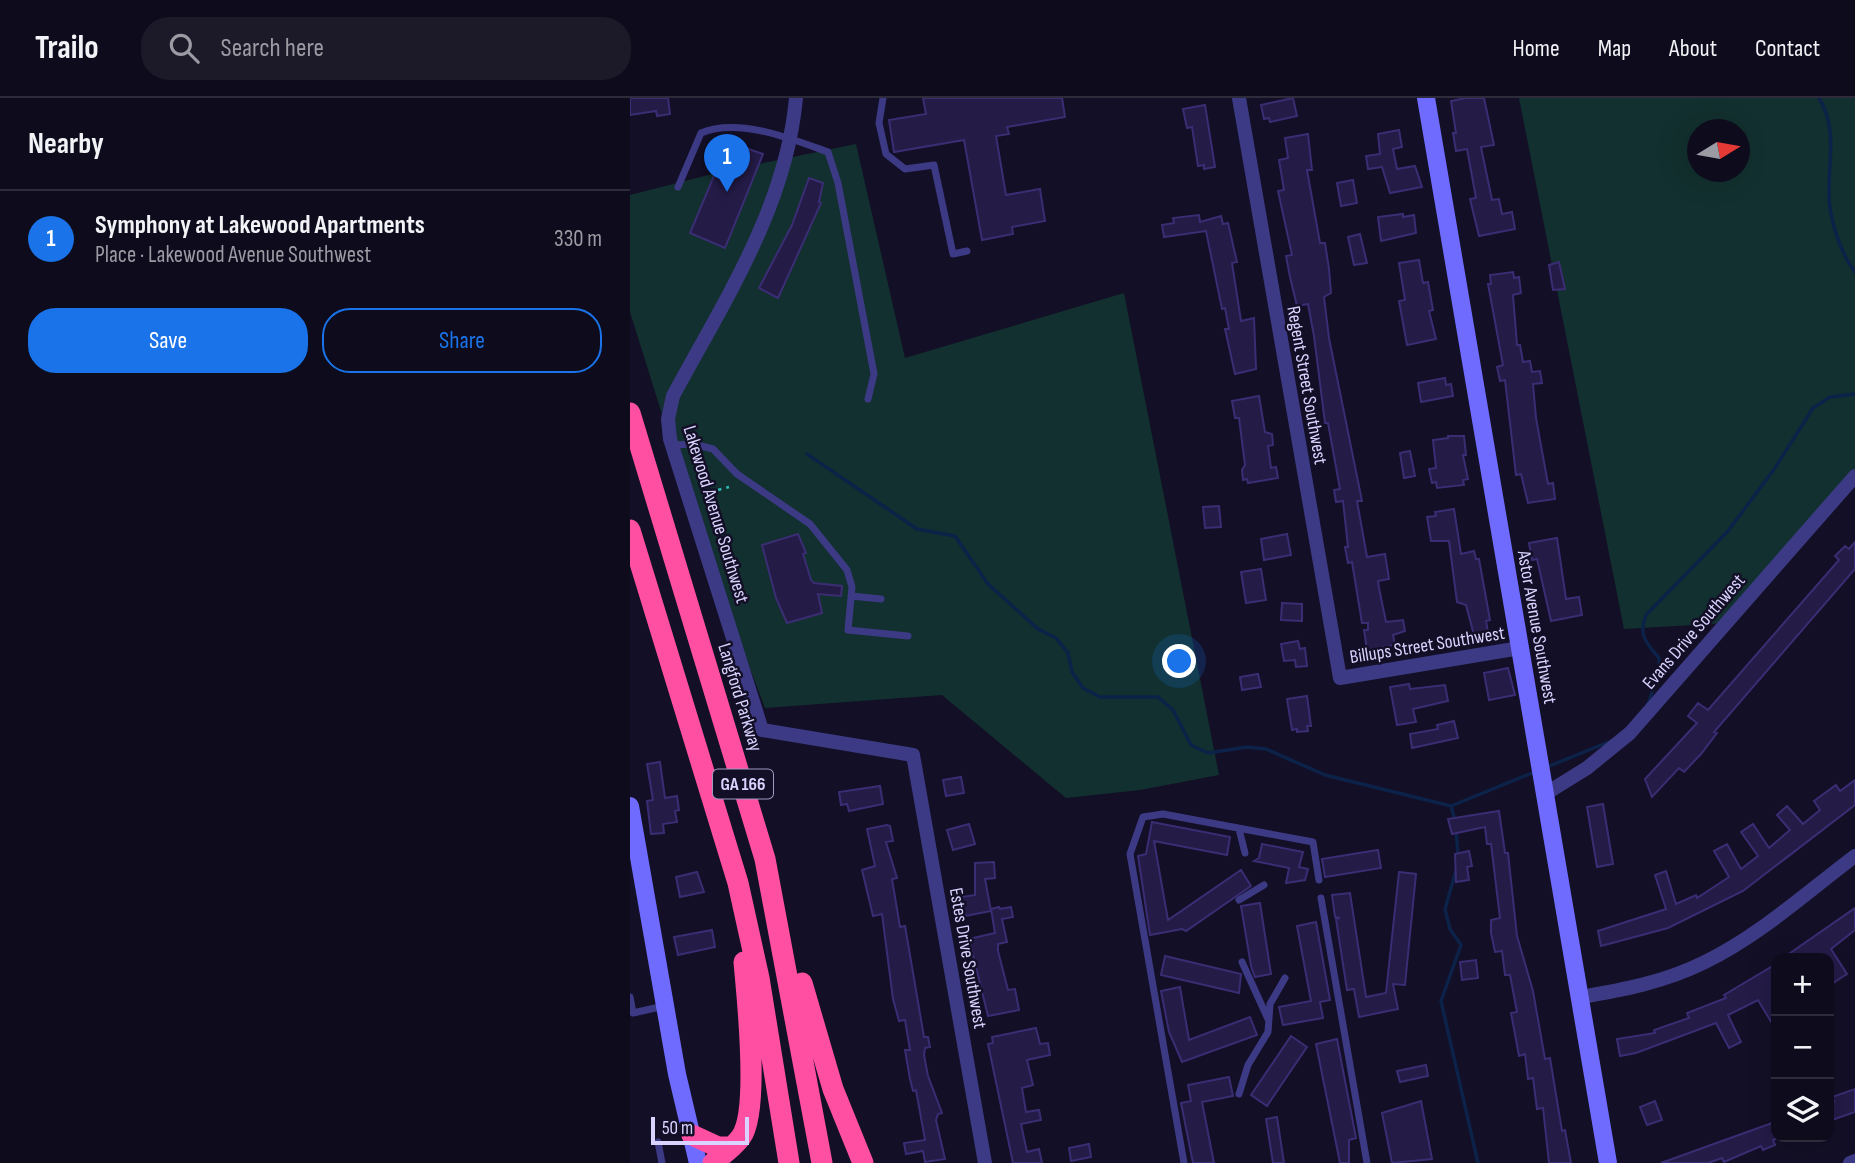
<!DOCTYPE html>
<meta charset="utf-8">
<style>
body{margin:0;font-family:"Sofia Sans Condensed",sans-serif;background:#1c1929;color:#f1f3f6}
.controls{position:absolute;right:21px;bottom:21px;display:grid;overflow:hidden;border-radius:14px;box-shadow:0 7px 28px #0002}
.controls button{width:63px;height:63px;display:grid;place-items:center;padding:0;border:0;border-bottom:2px solid #2e2b3b;background:#0e0b1c;color:#f1f3f6;font:35px sans-serif}
.compass{position:absolute;left:1057px;top:21px;width:63px;height:63px;border-radius:50%;background:#0e0b1c;box-shadow:0 7px 28px #0002;rotate:79deg}
.scale{position:absolute;left:21px;bottom:18px;width:98px;box-sizing:border-box;padding-left:7px;border:4px solid #d9d4ff;border-top:0;font-size:19px;line-height:24px;white-space:nowrap;color:#d9d4ff;-webkit-text-stroke:5px #130f26;paint-order:stroke}
.you{position:absolute;left:550px;top:564px;width:24px;height:24px;margin:-18px;border:5px solid #fff;border-radius:50%;background:#1a73e8;box-shadow:0 0 0 10px #1a73e833}
.badge{display:grid;place-items:center;width:46px;height:46px;border-radius:50%;background:#1a73e8;color:#fff;font-size:23px;font-weight:700}
.pin{position:absolute;translate:-50% -58px;filter:drop-shadow(0 2px 4px #0008)}
.pin::after{content:'';position:absolute;top:37px;width:24px;height:21px;background:inherit;clip-path:polygon(0 0,100% 0,50% 100%)}
.list{margin:0;padding:0;list-style:none}
h2{display:flex;justify-content:space-between;align-items:center;height:91px;margin:0;padding:0 28px;font-size:30px}
h2 small{font-size:23px;font-weight:400;color:#9b9ba3}
.list li{display:grid;grid-template-columns:46px 1fr auto;gap:21px;align-items:center;box-sizing:border-box;height:98px;padding:0 28px;border-top:2px solid #2e2b3b}
.list b{display:block;font-size:26px;white-space:nowrap}
.list p{margin:0;font-size:23px;white-space:nowrap;color:#9b9ba3}
.list em{font-size:23px;font-style:normal;color:#9b9ba3}
.actions{display:flex;gap:14px;padding:21px 28px}
.actions a{flex:1;padding:16px 0;border:2px solid #1a73e8;border-radius:28px;text-align:center;font-size:24px;color:#1a73e8}
.actions .main{background:#1a73e8;color:#fff}
.icon{flex:none;width:38px;height:38px;fill:none;stroke:currentColor;stroke-width:2;stroke-linecap:round;stroke-linejoin:round}
.map{position:relative;flex:none;width:1225px;height:1065px;overflow:hidden}
header{display:flex;align-items:center;gap:42px;box-sizing:border-box;height:98px;padding:0 35px;background:#0e0b1c;border-bottom:2px solid #2e2b3b}
header strong{font-size:33px}
nav{display:flex;gap:38px;margin-inline-start:auto;font-size:24px}
.search{width:490px;height:63px;background:#1c1929;display:flex;align-items:center;gap:18px;box-sizing:border-box;padding:0 24px;border-radius:28px;color:#9b9ba3;font-size:26px}
main{display:flex}
aside{flex:1;background:#0e0b1c}
.map>svg:first-child{display:block}
.green{fill:#12302f;fill-rule:evenodd}
.lines{fill:none;stroke-linecap:round;stroke-linejoin:round}
.stream{stroke:#0c2248;stroke-width:3.5}
.building{fill:#241b47;stroke:#3b2d73;stroke-width:2}
.path{stroke:#2fb8b0;stroke-width:2.5;stroke-dasharray:3.5 5;stroke-linecap:butt}
.lane{stroke:#3d3a85;stroke-width:7}
.street{stroke:#3d3a85;stroke-width:14}
.secondary{stroke:#6f6bff;stroke-width:18}
.highway{stroke:#ff4fa3;stroke-width:21}
.labels{text-anchor:middle;stroke-width:5;stroke-linejoin:round;paint-order:stroke}
.shield{fill:#130f26;stroke:#9e99be;stroke-width:2}
.shield-label{font-size:18px;font-weight:bold;fill:#d9d4ff}
.street-label{font-size:19px;fill:#d9d4ff;stroke:#130f26}
</style>
<header>
<strong>Trailo</strong>
<div class="search"><svg class="icon" aria-label="search" viewBox="0 0 24 24"><circle cx="10" cy="10" r="6"/><path d="M15 15l6 6"/></svg>Search here</div>
<nav><a>Home</a><a>Map</a><a>About</a><a>Contact</a></nav>
</header>
<main>
<aside>
<h2>Nearby<small></small></h2>
<ul class="list">
<li><span class="badge">1</span><div><b>Symphony at Lakewood Apartments</b><p>Place · Lakewood Avenue Southwest</p></div><em>330 m</em></li>
</ul>
<div class="actions"><a class="main">Save</a><a>Share</a></div>
</aside>
<div class="map">
<svg width="1225" height="1065" viewBox="0 0 1225 1065">
<rect width="100%" height="100%" fill="#130f26"/>
<!-- green -->
<path class="green" d="M 889,0 L 1225,0 L 1225,375 L 1097,525 L 994,531 ZM 1068,32 L 1110,32 L 1110,74 L 1068,74 Z
M 226,46 L 275,260 L 494,195 L 589,677 L 510,692 L 436,700 L 312,597 L 135,610 L 72,444 L 0,214 L 0,97 L 90,74 Z"/>
<g class="lines">
<!-- stream -->
<path class="stream" d="M 1189,0 C 1207,29 1199,59 1199,91 C 1198,117 1209,153 1225,174
M 177,356 L 287,431 L 325,438 L 358,486 L 408,531 L 426,540 L 438,555 L 442,574 L 453,590 L 470,599 L 528,599 L 543,612 L 561,647 L 578,655 L 617,649 L 636,651 L 695,677 L 821,708 L 907,673
M 1018,606 L 1029,574 L 1029,560 C 1016,544 1008,538 1016,517 L 1098,433 L 1145,370 L 1183,310 L 1200,299 L 1225,296
M 917,669 L 981,643
M 821,708 L 825,723
M 826,731 L 828,758
M 827,769 L 815,811 L 820,831 L 831,847 L 811,903 L 848,1065"/>
</g>
<!-- building -->
<path class="building" d="M 0,0 L 38,0 L 40,16 L 27,18 L 26,13 L 0,17 Z
M 293,0 L 432,0 L 435,19 L 377,29 L 379,36 L 366,38 L 376,97 L 410,91 L 415,123 L 382,129 L 383,136 L 352,142 L 334,42 L 264,54 L 259,22 L 296,16 Z
M 663,0 L 667,18 L 640,24 L 639,20 L 634,21 L 631,7 Z
M 836,0 L 854,0 L 864,47 L 851,49 L 862,102 L 869,101 L 872,116 L 882,114 L 885,131 L 849,138 L 840,101 L 846,100 L 837,51 L 826,53 L 823,35 L 826,35 L 821,3 Z
M 575,7 L 585,69 L 574,71 L 574,67 L 568,68 L 562,29 L 557,30 L 553,11 Z
M 769,32 L 772,49 L 763,51 L 767,71 L 785,68 L 792,89 L 760,95 L 752,69 L 738,71 L 736,58 L 750,56 L 748,36 Z
M 678,36 L 682,72 L 677,72 L 690,145 L 695,145 L 699,171 L 701,195 L 694,199 L 699,240 L 732,403 L 727,403 L 737,459 L 755,456 L 759,481 L 748,483 L 749,490 L 756,524 L 773,522 L 775,533 L 763,537 L 765,547 L 737,552 L 734,532 L 738,532 L 738,525 L 732,525 L 722,464 L 718,465 L 715,449 L 718,449 L 713,403 L 706,404 L 704,392 L 710,391 L 698,325 L 695,325 L 684,238 L 678,206 L 667,208 L 660,179 L 656,158 L 662,157 L 648,93 L 654,92 L 649,62 L 658,60 L 655,40 Z
M 98,44 L 133,56 L 95,150 L 60,135 Z
M 179,80 L 193,85 L 189,104 L 191,105 L 148,200 L 129,190 L 162,127 Z
M 723,82 L 727,105 L 711,108 L 707,85 Z
M 773,116 L 773,119 L 784,117 L 786,135 L 751,143 L 748,119 Z
M 569,117 L 570,124 L 591,118 L 593,126 L 598,125 L 607,164 L 602,165 L 611,223 L 624,220 L 626,271 L 605,276 L 595,231 L 599,231 L 595,210 L 592,211 L 576,133 L 534,139 L 532,127 L 544,125 L 543,120 Z
M 730,136 L 737,165 L 724,167 L 718,139 Z
M 789,162 L 793,185 L 798,184 L 803,212 L 799,213 L 806,241 L 777,247 L 769,203 L 775,202 L 769,165 Z
M 929,164 L 935,191 L 923,192 L 919,167 Z
M 883,174 L 884,180 L 889,179 L 891,195 L 883,197 L 887,247 L 890,247 L 893,264 L 900,263 L 902,274 L 910,273 L 912,285 L 903,286 L 906,320 L 918,386 L 923,385 L 925,401 L 898,405 L 891,376 L 886,377 L 875,282 L 870,283 L 867,269 L 873,267 L 858,186 L 861,186 L 860,177 Z
M 815,280 L 816,287 L 821,286 L 823,298 L 791,304 L 788,285 Z
M 629,298 L 635,334 L 642,336 L 643,347 L 638,348 L 641,370 L 646,369 L 648,380 L 618,385 L 617,381 L 613,382 L 612,372 L 615,367 L 609,320 L 605,320 L 602,303 Z
M 818,338 L 834,338 L 836,357 L 833,357 L 838,381 L 833,382 L 834,387 L 807,390 L 806,384 L 802,385 L 799,371 L 806,370 L 803,342 L 818,340 Z
M 780,353 L 785,378 L 774,380 L 770,355 Z
M 589,408 L 591,429 L 575,430 L 573,409 Z
M 824,411 L 831,456 L 844,453 L 846,461 L 849,461 L 860,522 L 856,523 L 858,534 L 844,537 L 836,507 L 827,504 L 819,443 L 801,443 L 797,419 L 806,418 L 805,414 Z
M 168,436 L 176,455 L 173,456 L 181,482 L 184,485 L 212,488 L 211,498 L 188,496 L 192,515 L 157,525 L 146,500 L 132,447 Z
M 657,436 L 661,457 L 634,462 L 631,441 Z
M 927,440 L 936,501 L 949,499 L 952,517 L 921,523 L 907,461 L 902,462 L 899,445 Z
M 1225,444 L 1225,471 L 1084,634 L 1087,635 L 1071,656 L 1054,674 L 1049,670 L 1022,699 L 1015,681 L 1067,625 L 1058,618 L 1068,605 L 1078,612 L 1209,462 L 1205,458 L 1215,448 L 1219,451 Z
M 631,471 L 636,502 L 616,505 L 611,474 Z
M 652,505 L 672,506 L 672,523 L 651,522 Z
M 668,543 L 670,551 L 675,550 L 677,568 L 666,569 L 665,562 L 654,563 L 651,546 Z
M 878,570 L 885,597 L 859,602 L 854,575 Z
M 628,576 L 631,589 L 612,592 L 610,579 Z
M 779,586 L 780,591 L 815,587 L 818,603 L 783,611 L 786,624 L 767,627 L 760,589 Z
M 677,598 L 681,628 L 677,628 L 678,633 L 667,634 L 667,631 L 662,632 L 657,601 Z
M 824,623 L 828,640 L 782,650 L 780,636 L 808,631 L 807,627 Z
M 30,664 L 35,700 L 47,698 L 49,712 L 45,713 L 47,724 L 33,726 L 34,735 L 21,736 L 17,703 L 23,702 L 17,666 Z
M 331,679 L 334,695 L 316,698 L 313,682 Z
M 1225,682 L 1225,707 L 1113,793 L 1038,830 L 971,848 L 968,833 L 1036,811 L 1025,777 L 1036,773 L 1046,806 L 1066,797 L 1067,800 L 1099,779 L 1084,753 L 1097,746 L 1111,771 L 1128,758 L 1111,734 L 1123,726 L 1139,750 L 1160,732 L 1147,717 L 1157,708 L 1173,726 L 1190,712 L 1184,703 L 1206,687 L 1210,693 Z
M 250,688 L 253,706 L 219,713 L 217,706 L 211,707 L 209,694 Z
M 973,706 L 983,766 L 967,769 L 957,709 Z
M 869,713 L 875,755 L 878,755 L 887,838 L 903,893 L 915,961 L 920,960 L 932,1033 L 935,1032 L 941,1065 L 919,1065 L 913,1010 L 907,1011 L 903,980 L 898,981 L 895,956 L 889,958 L 881,915 L 887,914 L 880,877 L 875,877 L 872,853 L 865,854 L 861,835 L 861,822 L 870,820 L 861,746 L 857,746 L 855,729 L 822,736 L 818,721 Z
M 522,724 L 600,739 L 597,757 L 524,743 L 538,822 L 611,772 L 621,788 L 556,833 L 552,831 L 520,837 L 508,758 L 516,756 Z
M 339,726 L 345,746 L 323,752 L 317,732 Z
M 257,727 L 260,728 L 263,743 L 256,744 L 267,780 L 262,781 L 270,829 L 275,828 L 294,939 L 298,939 L 300,949 L 295,950 L 294,957 L 298,978 L 312,1015 L 308,1016 L 306,1022 L 315,1061 L 295,1064 L 293,1053 L 276,1056 L 274,1045 L 295,1042 L 286,992 L 283,993 L 280,981 L 275,952 L 280,952 L 275,922 L 269,923 L 263,901 L 252,816 L 243,818 L 232,772 L 245,768 L 237,731 Z
M 632,746 L 673,754 L 669,769 L 678,771 L 675,782 L 656,785 L 659,770 L 624,763 L 629,760 Z
M 748,752 L 751,770 L 695,779 L 692,761 Z
M 839,753 L 842,768 L 837,769 L 839,782 L 826,784 L 825,756 Z
M 364,764 L 365,780 L 355,781 L 361,813 L 335,818 L 331,799 L 345,797 L 345,765 Z
M 67,774 L 74,794 L 50,799 L 46,779 Z
M 769,774 L 786,776 L 775,887 L 763,886 L 768,911 L 729,919 L 724,891 L 717,892 L 706,821 L 710,820 L 705,819 L 702,797 L 720,795 L 736,899 L 756,895 Z
M 630,805 L 641,876 L 625,879 L 621,868 L 611,808 Z
M 369,809 L 370,811 L 381,809 L 383,819 L 372,821 L 377,844 L 368,846 L 368,853 L 378,892 L 385,891 L 389,912 L 358,918 L 339,841 L 365,835 L 361,811 Z
M 1225,810 L 1225,832 L 1201,851 L 1217,876 L 1203,885 L 1199,878 L 1199,860 L 1153,860 Z
M 686,824 L 700,902 L 690,904 L 693,920 L 653,927 L 649,909 L 681,903 L 667,828 Z
M 82,832 L 85,849 L 48,857 L 44,839 Z
M 535,858 L 611,876 L 609,895 L 531,877 Z
M 846,862 L 848,880 L 832,882 L 830,864 Z
M 1146,866 L 1146,932 L 1128,902 L 1098,917 L 1111,944 L 1099,950 L 1086,925 L 1006,955 L 990,958 L 987,941 L 1025,935 L 1024,932 L 1059,920 L 1057,915 L 1096,900 L 1094,897 Z
M 550,889 L 559,942 L 620,919 L 627,937 L 552,964 L 539,934 L 531,893 Z
M 406,930 L 410,946 L 418,945 L 420,957 L 397,962 L 403,987 L 392,990 L 396,1014 L 409,1012 L 411,1022 L 391,1026 L 397,1054 L 409,1051 L 412,1065 L 383,1065 L 358,946 L 363,945 L 362,939 Z
M 661,938 L 677,949 L 637,1008 L 621,997 Z
M 707,941 L 726,1040 L 719,1042 L 719,1065 L 710,1065 L 686,946 Z
M 796,967 L 798,978 L 770,984 L 767,973 Z
M 599,979 L 603,998 L 572,1004 L 584,1065 L 563,1065 L 551,1005 L 561,1003 L 558,987 Z
M 1225,991 L 1225,1014 L 1199,1023 L 1199,1005 L 1204,1003 L 1202,999 Z
M 791,1003 L 802,1061 L 762,1065 L 752,1015 Z
M 1025,1003 L 1032,1022 L 1017,1027 L 1010,1009 Z
M 647,1019 L 654,1065 L 643,1065 L 636,1021 Z
M 1142,1025 L 1148,1040 L 1143,1042 L 1145,1047 L 1133,1052 L 1131,1048 L 1094,1064 L 1092,1060 L 1078,1065 L 1031,1065 Z
M 459,1046 L 461,1059 L 441,1063 L 439,1050 Z"/>
<g class="lines">
<!-- path -->
<path class="path" d="M 88,392 L 99,389"/>
<!-- lane -->
<path class="lane" d="M 253,0 L 249,25 L 256,56 L 275,71 L 304,67 L 323,156 L 337,153
M 48,89 L 71,35 C 108,19 162,41 198,54 L 208,85 L 244,276 L 238,301
M 43,347 L 64,346 L 83,351 L 107,376 L 180,426 L 217,472 L 222,489 L 218,532 L 278,538
M 221,498 L 251,501
M 609,731 L 615,755
M 691,800 L 737,1065
M 609,802 L 634,787
M 612,864 L 638,921
M 0,899 L 3,915 L 34,908
M 609,996 L 618,967 L 638,934 L 640,906 L 655,880
M 28,1044 L 32,1065
M 554,1065 L 500,756 L 513,719 L 533,716 L 683,744 L 689,782"/>
<!-- street -->
<path class="street" d="M 166,0 C 156,110 94,203 43,298 L 38,321 L 40,341 L 132,632 L 283,657 L 355,1065
M 609,0 L 710,580 L 890,550
M 915,696 L 957,670 L 1000,635 L 1225,378
M 950,899 C 993,892 1035,884 1075,864 C 1129,838 1177,794 1225,758
M 1220,1065 L 1225,1063"/>
<!-- secondary -->
<path class="secondary" d="M 796,0 L 978,1065
M 0,708 L 47,976 L 68,1065"/>
<!-- highway -->
<path class="highway" d="M 0,315 L 135,761 L 192,1065
M 0,432 L 108,785 L 129,880 L 159,1065
M 172,885 L 203,991 L 233,1065
M 62,1037 L 88,1049 L 102,1049
M 83,1065 C 92,1057 104,1049 111,1039 C 130,1013 117,899 114,864"/>
</g>
<g class="labels">
<!-- shield labels -->
<rect class="shield" x="83" y="671.5" width="60" height="29" rx="5"/>
<g class="shield-label">
<text x="113" y="692">GA 166</text>
</g>
<!-- street labels -->
<g class="street-label">
<text transform="translate(678 287) rotate(80)" y="7">Regent Street Southwest</text>
<text transform="translate(87 416) rotate(73)" y="7">Lakewood Avenue Southwest</text>
<text transform="translate(908 529) rotate(80)" y="7">Astor Avenue Southwest</text>
<text transform="translate(1063 533) rotate(-49)" y="7">Evans Drive Southwest</text>
<text transform="translate(797 546) rotate(-9)" y="7">Billups Street Southwest</text>
<text transform="translate(111 599) rotate(73)" y="7">Langford Parkway</text>
<text transform="translate(339 860) rotate(80)" y="7">Estes Drive Southwest</text>
</g>
</g>
</svg>
<div class="controls">
<button>+</button>
<button>−</button>
<button><svg class="icon" aria-label="layers" viewBox="0 0 24 24"><path d="M12 4l9 5-9 5-9-5zM3 14l9 5 9-5"/></svg></button>
</div>
<svg class="compass" viewBox="-18 -18 36 36"><path d="M0-13l5 13h-10z" fill="#e53935"/><path d="M0 13l5-13h-10z" fill="#9b9ba3"/></svg>
<div class="scale">50 m</div>
<div class="you"></div>
<div class="pin badge" style="left:97px;top:94px">1</div>
</div>
</main>
